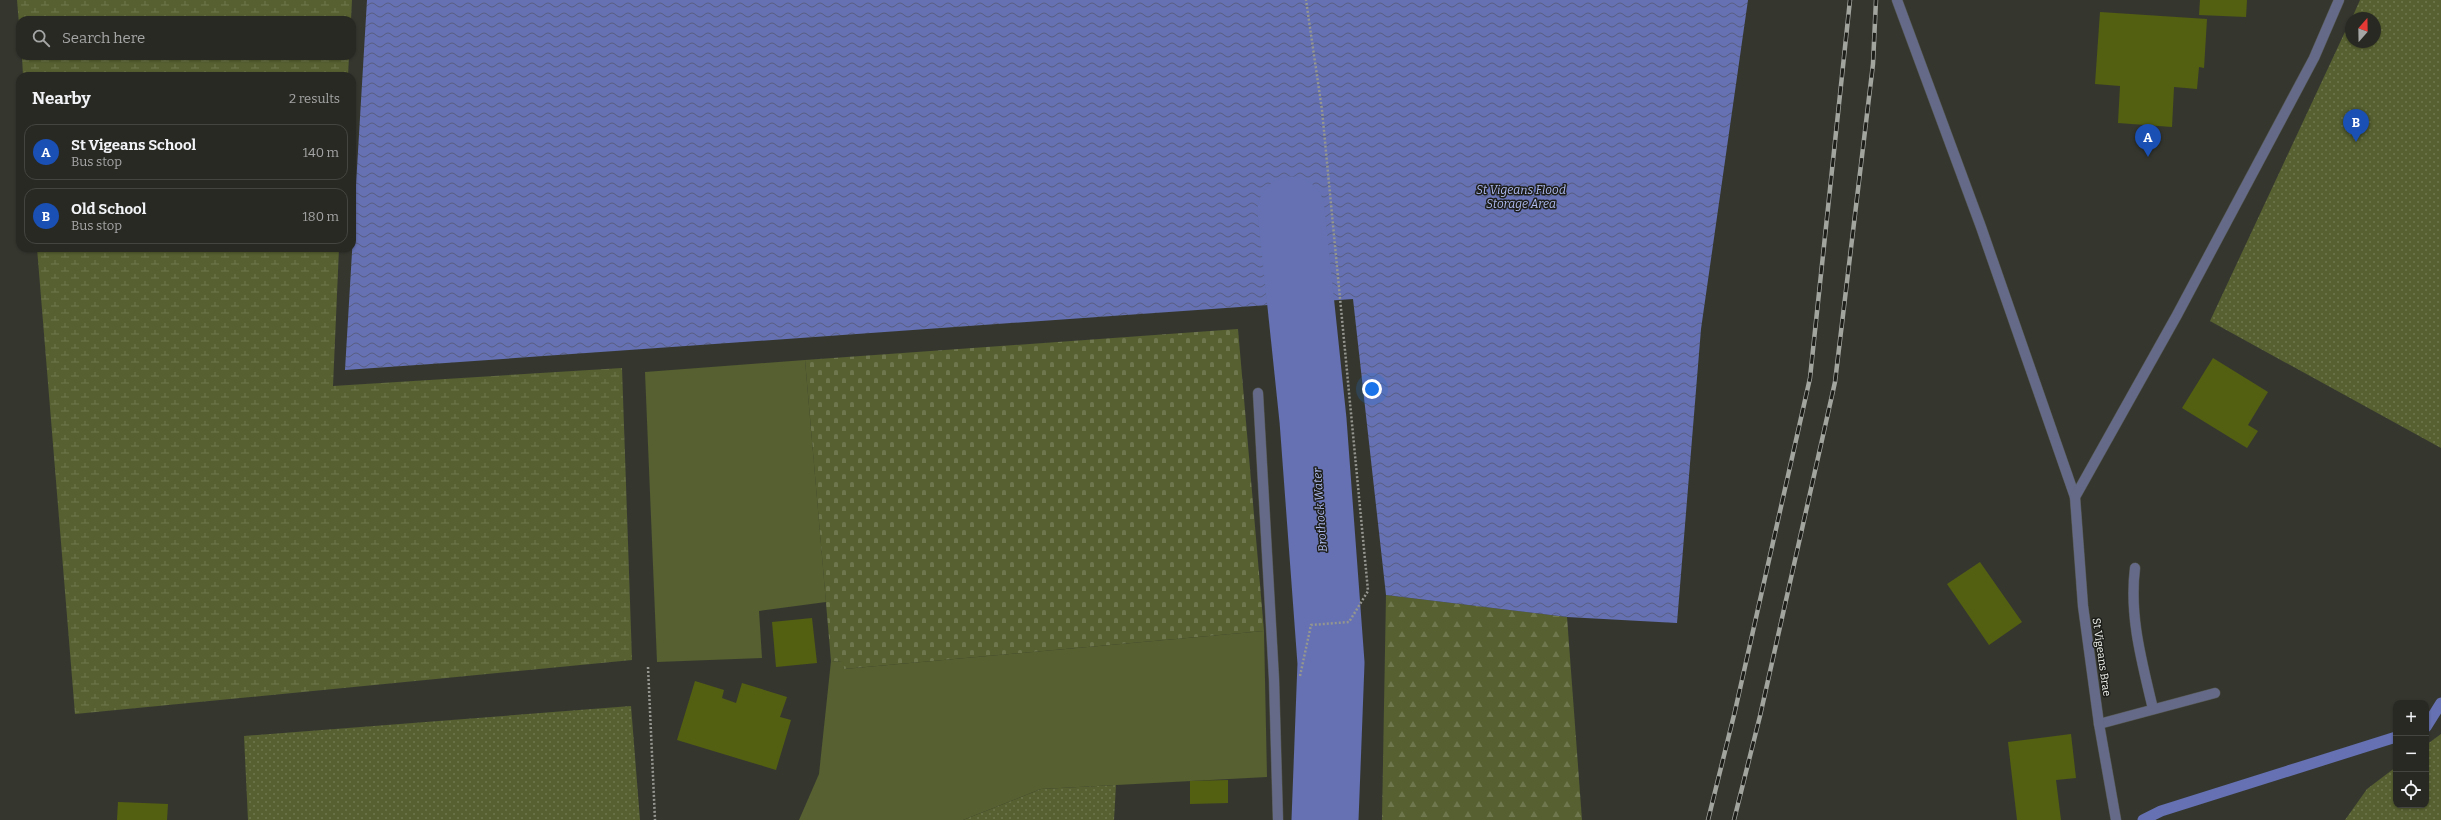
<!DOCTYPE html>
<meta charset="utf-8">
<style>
body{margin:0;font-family:Bitter,serif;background:#30312b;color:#f1f3f6}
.controls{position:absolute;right:12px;bottom:12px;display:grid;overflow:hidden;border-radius:8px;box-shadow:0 1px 3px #0004}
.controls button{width:36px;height:36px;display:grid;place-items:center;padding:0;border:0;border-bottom:1px solid #444541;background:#282923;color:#f1f3f6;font:20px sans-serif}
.compass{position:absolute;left:2345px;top:12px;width:36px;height:36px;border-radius:50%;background:#282923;box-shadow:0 1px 3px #0004;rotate:20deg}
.you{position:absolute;left:1372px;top:389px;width:14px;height:14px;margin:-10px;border:3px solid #fff;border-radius:50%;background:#1a73e8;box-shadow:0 0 0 6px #1a73e833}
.badge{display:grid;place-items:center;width:26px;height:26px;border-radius:50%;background:#a2b2fd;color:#fff;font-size:13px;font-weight:700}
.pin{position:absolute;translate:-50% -33px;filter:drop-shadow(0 1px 2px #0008)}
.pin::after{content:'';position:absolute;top:21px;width:14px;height:12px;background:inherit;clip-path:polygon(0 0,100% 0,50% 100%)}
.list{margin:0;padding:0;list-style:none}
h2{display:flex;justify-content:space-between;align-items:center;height:52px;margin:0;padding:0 16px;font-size:17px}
h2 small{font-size:13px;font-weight:400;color:#a5a6a6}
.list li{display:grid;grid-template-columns:26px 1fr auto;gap:12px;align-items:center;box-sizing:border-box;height:56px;margin:0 8px 8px;padding:0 8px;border:1px solid #444541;border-radius:12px}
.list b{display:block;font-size:15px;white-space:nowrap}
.list p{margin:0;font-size:13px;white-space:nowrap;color:#a5a6a6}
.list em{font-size:13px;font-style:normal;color:#a5a6a6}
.icon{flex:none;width:22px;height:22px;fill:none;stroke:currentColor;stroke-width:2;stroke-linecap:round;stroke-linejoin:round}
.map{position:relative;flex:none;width:2441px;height:820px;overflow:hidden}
.search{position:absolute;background:#282923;box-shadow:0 1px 3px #0004;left:16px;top:16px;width:340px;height:44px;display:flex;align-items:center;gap:10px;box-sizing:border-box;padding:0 14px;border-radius:12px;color:#a5a6a6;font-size:15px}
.panel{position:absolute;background:#282923;box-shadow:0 1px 3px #0004;left:16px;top:72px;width:340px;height:180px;border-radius:12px}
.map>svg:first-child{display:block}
.grass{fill:url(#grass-dots)}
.forest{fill:url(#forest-firs)}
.wetland{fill:url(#wetland-marsh)}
.cemetery{fill:url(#cemetery-stones)}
.garden{fill:#566030}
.water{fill:url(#water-waves)}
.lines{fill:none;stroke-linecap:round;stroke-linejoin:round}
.stream{stroke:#6571b2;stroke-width:11}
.river{stroke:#6571b2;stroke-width:67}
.building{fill:#536011}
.service-casing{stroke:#53554e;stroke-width:11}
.minor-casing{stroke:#53554e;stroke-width:11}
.tertiary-casing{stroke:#53554e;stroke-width:11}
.path{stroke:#94968f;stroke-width:2.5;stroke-dasharray:2 2;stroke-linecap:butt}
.service{stroke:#646a87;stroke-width:10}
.minor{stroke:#646a87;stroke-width:10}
.tertiary{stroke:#646a87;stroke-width:10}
.rail-casing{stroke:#a2a49e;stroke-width:4.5}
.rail{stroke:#1d1e1a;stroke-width:3;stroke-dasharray:9;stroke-linecap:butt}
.labels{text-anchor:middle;stroke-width:3;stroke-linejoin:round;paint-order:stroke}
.street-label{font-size:11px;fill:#f2f4ef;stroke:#1d1e1a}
.water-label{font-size:12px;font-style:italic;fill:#afbbf1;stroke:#1d1e1a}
</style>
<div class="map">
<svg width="2441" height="820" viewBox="0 0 2441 820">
<defs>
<pattern id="grass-dots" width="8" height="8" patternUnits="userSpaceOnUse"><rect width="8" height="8" fill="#566030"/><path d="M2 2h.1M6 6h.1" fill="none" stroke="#6f774e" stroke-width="1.8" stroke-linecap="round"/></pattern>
<pattern id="forest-firs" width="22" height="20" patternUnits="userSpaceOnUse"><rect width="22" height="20" fill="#566030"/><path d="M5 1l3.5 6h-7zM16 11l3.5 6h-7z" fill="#6f774e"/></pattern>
<pattern id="wetland-marsh" width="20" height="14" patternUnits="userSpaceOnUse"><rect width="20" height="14" fill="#566030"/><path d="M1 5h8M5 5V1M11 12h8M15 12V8" fill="none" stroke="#6f774e"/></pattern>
<pattern id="cemetery-stones" width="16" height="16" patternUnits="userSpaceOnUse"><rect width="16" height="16" fill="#566030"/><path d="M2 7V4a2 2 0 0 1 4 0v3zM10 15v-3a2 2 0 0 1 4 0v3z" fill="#6f774e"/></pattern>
<pattern id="water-waves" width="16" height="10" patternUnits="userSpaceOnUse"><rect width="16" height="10" fill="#6571b2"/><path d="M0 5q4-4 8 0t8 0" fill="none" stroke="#585f82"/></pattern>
</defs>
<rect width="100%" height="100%" fill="#35372f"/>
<!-- grass -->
<path class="grass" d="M 2360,0 L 2441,0 L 2441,448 L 2210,321 L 2351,19 L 2351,42 L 2375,42 L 2375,18 L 2352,18 Z
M 631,706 L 640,820 L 248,820 L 244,736 Z
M 2441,734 L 2441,820 L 2345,820 L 2367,789 L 2396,767 L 2396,805 L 2426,805 L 2426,745 Z
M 1116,785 L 1114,820 L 963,820 L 1041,789 Z"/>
<!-- forest -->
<path class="forest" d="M 1386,595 L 1567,617 L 1582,820 L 1382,820 Z"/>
<!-- wetland -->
<path class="wetland" d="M 17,0 L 352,0 L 351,20 L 20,20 L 20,36 Z
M 22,56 L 349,56 L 348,76 L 23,76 Z
M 37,248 L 339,248 L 333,386 L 622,368 L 632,660 L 75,714 Z"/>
<!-- cemetery -->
<path class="cemetery" d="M 1238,329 L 1264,631 L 844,669 L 842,662 L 831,661 L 805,360 Z"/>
<!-- garden -->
<path class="garden" d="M 805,360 L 826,602 L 759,611 L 762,658 L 657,662 L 645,372 Z
M 1264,631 L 1267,777 L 1041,789 L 963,820 L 799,820 L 819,774 L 831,661 L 843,662 L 844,669 Z"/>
<!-- water -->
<path class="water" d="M 367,0 L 1748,0 L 1701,329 L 1677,623 L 1567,617 L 1386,595 L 1353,299 L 345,370 Z"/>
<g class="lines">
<!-- stream -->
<path class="stream" d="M 2426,727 L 2441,703
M 2143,820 L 2161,811 L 2396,737"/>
<!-- river -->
<path class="river" d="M 1291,210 L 1313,420 L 1331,663 L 1325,820"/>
</g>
<!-- building -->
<path class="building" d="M 2200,0 L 2247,0 L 2246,17 L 2199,15 Z
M 2100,12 L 2207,19 L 2204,68 L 2199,67 L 2197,89 L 2174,87 L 2172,127 L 2118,123 L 2120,86 L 2095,84 Z
M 2213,358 L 2268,392 L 2248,425 L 2258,431 L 2247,448 L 2182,408 Z
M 1980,562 L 2022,622 L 1989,645 L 1947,584 Z
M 812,618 L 817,663 L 776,667 L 772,622 Z
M 695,681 L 724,690 L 722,698 L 736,703 L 742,683 L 787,697 L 780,717 L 791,720 L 776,770 L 677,740 Z
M 2071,734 L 2076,778 L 2056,780 L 2061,820 L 2017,820 L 2008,742 Z
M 1228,780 L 1228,803 L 1190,804 L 1190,781 Z
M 118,802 L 168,804 L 167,820 L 117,820 Z"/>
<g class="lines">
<!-- service casing -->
<g class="service-casing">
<path id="service" d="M 1258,393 L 1274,679 L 1278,820
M 2135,568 C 2129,617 2142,662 2153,709
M 2099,724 L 2215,693"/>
</g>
<!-- minor casing -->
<g class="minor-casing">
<path id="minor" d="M 1897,0 L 1981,227 L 2075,497"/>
</g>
<!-- tertiary casing -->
<g class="tertiary-casing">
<path id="tertiary" d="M 2116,820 L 2099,724 L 2083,606 L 2075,497 L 2177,315 L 2314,58 L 2339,0"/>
</g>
<!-- path -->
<path class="path" d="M 648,667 L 655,820
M 1300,676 L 1311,625 L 1349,622 L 1368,591 L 1322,110 L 1306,0"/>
<!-- service -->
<use href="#service" class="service"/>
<!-- minor -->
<use href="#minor" class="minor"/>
<!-- tertiary -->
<use href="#tertiary" class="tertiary"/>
<!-- rail casing -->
<g class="rail-casing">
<path id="rail" d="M 1708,820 L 1735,711 L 1810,378 L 1850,0
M 1734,820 L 1760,716 L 1835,382 L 1873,64 L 1876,0"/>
</g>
<!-- rail -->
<use href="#rail" class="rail"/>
</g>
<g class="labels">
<!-- street labels -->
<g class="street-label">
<text transform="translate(2102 657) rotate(82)" y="4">St Vigeans Brae</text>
</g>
<!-- water labels -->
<g class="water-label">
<text x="1521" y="194">St Vigeans Flood<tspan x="1521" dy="14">Storage Area</tspan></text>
<text transform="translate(1320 510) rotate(-94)" y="4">Brothock Water</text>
</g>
</g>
</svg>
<div class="controls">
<button>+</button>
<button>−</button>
<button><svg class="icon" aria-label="locate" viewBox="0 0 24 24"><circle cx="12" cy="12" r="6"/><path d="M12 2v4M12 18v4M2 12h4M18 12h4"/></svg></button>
</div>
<svg class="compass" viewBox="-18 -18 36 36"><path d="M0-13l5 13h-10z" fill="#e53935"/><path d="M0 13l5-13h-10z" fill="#a5a6a6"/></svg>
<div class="you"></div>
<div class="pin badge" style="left:2148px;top:157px;background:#1a4fb4">A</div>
<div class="pin badge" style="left:2356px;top:142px;background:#1a4fb4">B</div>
<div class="search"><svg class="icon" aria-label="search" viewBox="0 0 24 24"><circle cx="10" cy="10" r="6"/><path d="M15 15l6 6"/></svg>Search here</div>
<section class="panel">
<h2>Nearby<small>2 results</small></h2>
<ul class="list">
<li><span class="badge" style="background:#1a4fb4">A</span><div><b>St Vigeans School</b><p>Bus stop</p></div><em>140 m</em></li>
<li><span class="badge" style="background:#1a4fb4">B</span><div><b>Old School</b><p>Bus stop</p></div><em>180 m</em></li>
</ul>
</section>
</div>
